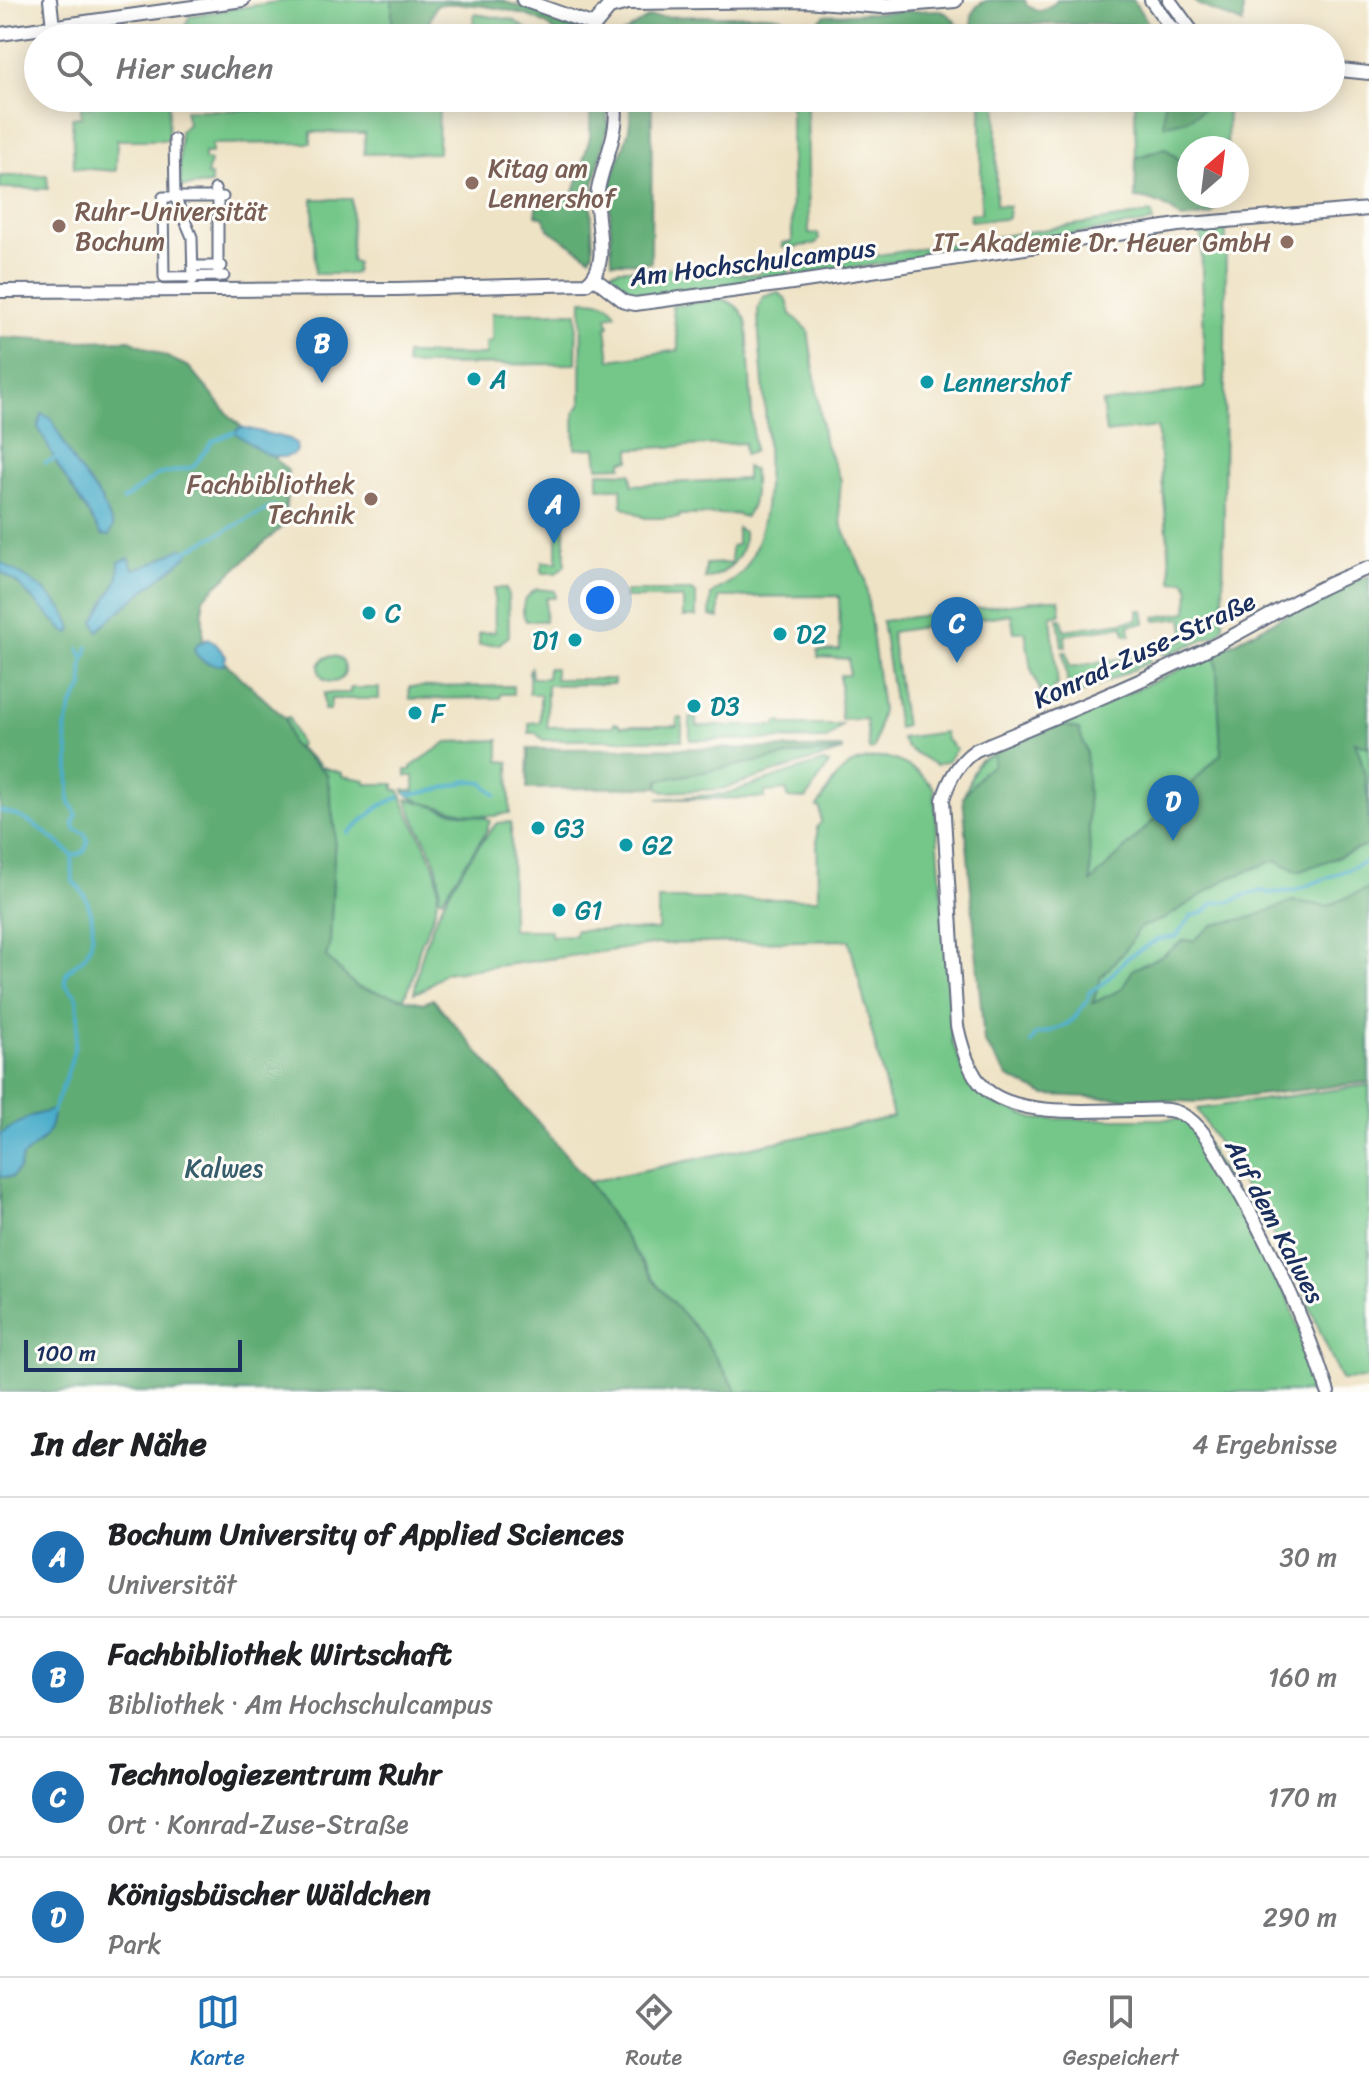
<!DOCTYPE html>
<html lang="de">
<meta charset="utf-8">
<style>
body{margin:0;font-family:Sriracha,sans-serif;background:#f2f2f2;color:#202124}
.compass{position:absolute;left:1177px;top:136px;width:72px;height:72px;border-radius:50%;background:#fff;box-shadow:0 4px 20px #0003;rotate:28deg}
.scale{position:absolute;left:24px;bottom:20px;width:218px;box-sizing:border-box;padding-left:8px;border:4px solid #1b2f5e;border-top:0;font-size:22px;line-height:28px;white-space:nowrap;color:#1b2f5e;-webkit-text-stroke:6px #fdfcf7;paint-order:stroke}
.you{position:absolute;left:600px;top:600px;width:28px;height:28px;margin:-20px;border:6px solid #fff;border-radius:50%;background:#1a73e8;box-shadow:0 0 0 12px #1a73e833}
.badge{display:grid;place-items:center;width:52px;height:52px;border-radius:50%;background:#1f6fb2;color:#fff;font-size:26px;font-weight:700}
.pin{position:absolute;translate:-50% -66px;filter:drop-shadow(0 2px 4px #0008)}
.pin::after{content:'';position:absolute;top:42px;width:28px;height:24px;background:inherit;clip-path:polygon(0 0,100% 0,50% 100%)}
.list{margin:0;padding:0;list-style:none}
h2{display:flex;justify-content:space-between;align-items:center;height:104px;margin:0;padding:0 32px;font-size:34px}
h2 small{font-size:26px;font-weight:400;color:#757577}
.list li{display:grid;grid-template-columns:52px 1fr auto;gap:24px;align-items:center;box-sizing:border-box;height:120px;padding:0 32px;border-top:2px solid #e0e0e0}
.list b{display:block;font-size:30px;white-space:nowrap}
.list p{margin:0;font-size:26px;white-space:nowrap;color:#757577}
.list em{font-size:26px;font-style:normal;color:#757577}
.icon{flex:none;width:44px;height:44px;fill:none;stroke:currentColor;stroke-width:2;stroke-linecap:round;stroke-linejoin:round}
.map{position:relative;flex:none;width:1369px;height:1392px;overflow:hidden}
.search{position:absolute;background:#fff;box-shadow:0 4px 20px #0003;left:24px;right:24px;top:24px;height:88px;display:flex;align-items:center;gap:20px;box-sizing:border-box;padding:0 28px;border-radius:44px;color:#757577;font-size:30px}
.sheet{height:584px;background:#fff}
nav{display:flex;justify-content:space-around;align-items:center;box-sizing:border-box;height:112px;border-top:2px solid #e0e0e0;background:#fff;font-size:22px;color:#757577}
nav a{display:grid;justify-items:center;gap:4px}
nav .on{color:#1f6fb2}
.map>svg:first-child{display:block}
.green{fill:#75c789;stroke:#487b74;stroke-width:2}
.forest{fill:#60ac75;stroke:#3e6e6a;stroke-width:2}
.water{fill:#4cadcb;stroke:#346e94;stroke-width:2}
.lines{fill:none;stroke-linecap:round;stroke-linejoin:round}
.stream{stroke:#4cadcb;stroke-width:4}
.pedestrian-casing{stroke:#656e82;stroke-width:13}
.minor-casing{stroke:#656e82;stroke-width:16}
.tertiary-casing{stroke:#656e82;stroke-width:18}
.pedestrian{stroke:#fff;stroke-width:9}
.minor{stroke:#fff;stroke-width:12}
.tertiary{stroke:#fff;stroke-width:14}
.education-dot{fill:#8d6e63;stroke:#fdfcf7;stroke-width:3}
.culture-dot{fill:#0f9aa8;stroke:#fdfcf7;stroke-width:3}
.labels{text-anchor:middle;stroke-width:6;stroke-linejoin:round;paint-order:stroke}
.education-label{font-size:26px;fill:#785e54;stroke:#fdfcf7;text-anchor:start}
.street-label{font-size:26px;fill:#1b2f5e;stroke:#fdfcf7}
.culture-label{font-size:26px;fill:#0d838f;stroke:#fdfcf7;text-anchor:start}
.park-label{font-size:26px;fill:#365d6b;stroke:#fdfcf7}
</style>
<div class="map">
<svg width="1369" height="1392" viewBox="0 0 1369 1392">
<rect width="100%" height="100%" fill="#fdfcf7"/>
<filter id="ink" filterUnits="userSpaceOnUse"><feTurbulence type="fractalNoise" baseFrequency=".0125" numOctaves="2"/><feDisplacementMap in="SourceGraphic" scale="16" xChannelSelector="R" yChannelSelector="G"/><feConvolveMatrix kernelMatrix="1 2 1 2 8 2 1 2 1" color-interpolation-filters="sRGB"/></filter>
<filter id="wash" filterUnits="userSpaceOnUse"><feTurbulence type="fractalNoise" baseFrequency=".006" numOctaves="4" result="noise"/><feDisplacementMap in="SourceGraphic" scale="32" xChannelSelector="R" yChannelSelector="G"/><feGaussianBlur stdDeviation="1.8" result="paint"/><feColorMatrix in="noise" values="0 0 0 0 0 0 0 0 0 0 0 0 0 0 0 0 0 1.4 0 .05"/><feComposite in="paint" operator="in"/></filter>
<g filter="url(#wash)">
<rect width="100%" height="100%" fill="#efe3c6"/>
<!-- green -->
<path class="green" d="M 288,0 L 392,0 L 392,38 L 266,38 L 265,27 L 185,27 L 190,16 Z
M 474,14 L 513,20 L 541,38 L 472,38 Z
M 154,24 L 163,29 L 168,38 L 75,38 L 78,32 L 117,26 L 118,29 Z
M 92,98 L 169,98 L 168,140 L 117,140 L 116,171 L 74,168 L 72,118 L 81,117 L 81,106 L 92,107 Z
M 266,98 L 439,98 L 438,153 L 364,154 L 365,133 L 311,132 L 311,143 L 212,144 L 212,153 L 204,153 L 204,160 L 210,161 L 207,175 L 211,175 L 211,184 L 180,187 L 180,131 L 188,124 L 185,110 L 266,110 Z
M 791,98 L 807,98 L 809,233 L 818,234 L 819,240 L 815,244 L 786,248 L 782,246 L 782,243 L 792,242 Z
M 981,98 L 997,98 L 996,205 L 1009,206 L 1008,218 L 1006,219 L 970,221 L 970,214 L 981,213 Z
M 1135,98 L 1164,100 L 1165,125 L 1205,108 L 1212,98 L 1228,98 L 1227,148 L 1189,148 L 1189,168 L 1165,148 L 1136,158 Z
M 47,175 L 48,189 L 0,188 L 0,176 L 2,176 Z
M 313,199 L 352,199 L 351,261 L 356,262 L 356,271 L 353,274 L 315,274 Z
M 1152,213 L 1153,222 L 795,277 L 793,268 Z
M 1226,227 L 1223,626 L 1219,633 L 1164,656 L 1159,644 L 1186,640 L 1183,618 L 1156,621 L 1155,617 L 1187,612 L 1189,590 L 1186,580 L 1172,582 L 1157,427 L 1106,433 L 1102,403 L 1205,388 L 1201,230 Z
M 731,268 L 731,274 L 760,274 L 761,268 L 788,268 L 790,278 L 640,297 C 626,292 614,288 611,272 L 620,269 Z
M 778,292 L 787,300 L 791,314 L 808,330 L 824,440 L 841,480 L 839,504 L 842,526 L 865,578 L 882,709 L 874,749 L 869,750 L 866,719 L 841,720 L 840,675 L 849,675 L 849,659 L 818,657 L 818,651 L 840,650 L 839,596 L 719,597 L 719,618 L 710,616 L 711,595 C 721,586 735,582 744,570 C 787,507 758,380 758,308 L 763,297 Z
M 722,299 C 736,304 743,310 747,324 L 754,451 L 745,455 L 744,443 L 630,449 L 630,460 L 622,461 L 622,466 L 598,467 L 596,448 L 575,449 L 574,413 L 581,404 L 582,300 C 597,301 609,299 616,314 L 607,316 L 609,326 L 606,327 L 610,360 L 679,350 L 672,306 Z
M 577,312 L 576,364 L 406,365 L 406,354 L 486,355 L 486,342 L 492,341 L 492,313 Z
M 746,467 L 754,471 C 754,485 756,507 745,517 L 737,514 L 680,515 L 679,518 L 645,518 L 622,506 L 621,488 L 598,488 L 598,472 L 631,473 L 632,485 L 746,479 Z
M 557,508 L 563,508 L 565,511 L 565,565 L 556,573 L 542,573 L 542,562 L 557,562 Z
M 737,528 L 744,532 C 746,556 727,575 705,579 L 706,564 L 731,563 L 731,546 L 737,545 Z
M 1369,576 L 1369,1068 L 1108,1080 L 963,798 L 976,765 L 980,760 L 1199,661 L 1340,587 Z
M 494,588 L 505,588 L 508,593 L 509,636 L 499,644 L 479,645 L 479,633 L 495,632 Z
M 537,589 L 555,591 L 555,598 L 546,598 L 545,621 L 526,621 C 519,608 524,596 537,589 Z
M 625,591 L 692,591 L 696,594 L 696,617 L 683,617 L 683,598 L 625,598 Z
M 1048,599 L 1059,599 L 1061,614 L 1051,616 L 1058,685 L 1053,687 L 1054,694 L 1062,693 L 1064,701 L 1049,708 L 1045,703 L 1031,669 L 1025,631 L 1014,632 L 1011,614 L 891,632 L 905,726 L 898,728 L 882,621 Z
M 1138,610 L 1143,610 L 1145,623 L 1129,625 L 1130,635 L 1125,635 L 1123,626 L 1065,635 L 1066,647 L 1062,647 L 1058,619 L 1062,619 L 1064,630 L 1138,620 Z
M 1148,646 L 1150,662 L 1070,698 L 1063,652 L 1067,652 L 1070,667 L 1142,655 L 1142,647 Z
M319 669a13 13 0 1 1 26 0a13 13 0 1 1-26 0Z
M 531,668 L 532,678 L 547,678 L 548,668 L 555,668 L 555,679 L 614,679 L 614,684 L 547,685 L 547,727 L 613,726 L 614,723 L 619,724 L 620,726 L 677,726 L 677,718 L 682,718 L 682,740 L 543,740 L 536,733 L 529,733 L 529,723 L 540,722 L 540,694 L 529,694 L 529,671 Z
M 513,686 L 513,694 L 501,694 L 500,698 L 410,699 L 409,687 Z
M 350,688 L 379,688 L 379,699 L 331,699 L 330,710 L 324,710 L 324,693 L 350,693 Z
M 289,717 L 300,745 L 297,747 L 319,764 L 319,766 L 342,773 L 342,776 L 366,780 L 366,784 L 394,784 L 394,790 L 400,791 C 410,830 447,862 436,906 C 433,920 425,933 420,947 C 414,964 415,984 402,999 L 356,987 L 326,957 L 330,942 L 335,832 L 327,774 L 291,744 L 285,718 Z
M 690,718 L 696,718 L 697,726 L 776,726 L 777,722 L 782,722 L 782,725 L 842,725 L 827,739 L 690,740 Z
M 944,732 L 946,739 L 956,749 L 948,761 L 936,765 L 907,748 L 901,738 Z
M 499,740 L 499,761 L 509,762 L 510,813 C 500,813 503,816 493,816 C 466,816 427,809 405,793 L 404,790 L 414,791 L 414,776 L 406,776 L 406,770 L 411,770 L 411,767 L 447,742 Z
M 842,751 L 722,789 L 664,792 L 658,787 L 659,780 L 798,754 Z
M 885,757 C 907,763 919,771 934,788 L 952,1042 L 965,1074 L 988,1101 L 1035,1119 L 1183,1119 L 1201,1134 L 1256,1232 L 1289,1300 L 1320,1392 L 738,1392 L 700,1333 L 657,1285 L 589,1182 L 893,1117 L 849,940 L 659,944 L 445,973 L 424,989 L 414,993 C 417,981 418,968 422,956 C 435,909 466,859 497,823 L 511,822 L 512,930 L 551,930 L 551,936 L 575,935 L 575,930 L 658,930 L 658,899 L 818,899 L 817,827 L 821,822 L 820,808 L 817,807 C 840,772 841,760 885,757 Z
M 823,762 L 829,764 L 806,799 L 788,798 L 787,790 L 765,792 L 765,798 L 658,799 L 725,794 Z
M 407,799 L 485,818 L 490,821 L 486,832 L 442,899 L 439,897 C 443,852 417,837 407,799 Z
M 1369,1085 L 1369,1379 L 1341,1380 L 1294,1270 L 1197,1109 Z"/>
<!-- forest -->
<path class="forest" d="M 392,0 L 499,0 L 573,23 L 581,38 L 561,38 C 557,34 552,28 547,25 C 522,9 465,1 436,5 L 429,23 L 415,27 L 392,25 Z
M 988,0 L 1025,0 L 1027,6 L 1040,11 L 1054,4 L 1057,0 L 1133,0 L 1150,26 L 1163,38 L 1135,38 L 1135,25 L 997,24 L 995,35 L 976,35 C 968,19 971,6 988,0 Z
M 1194,0 L 1243,0 L 1243,24 L 1197,4 Z
M 936,10 C 948,12 953,18 960,28 L 958,38 L 814,38 C 810,27 818,21 825,15 Z
M 730,16 C 755,16 792,6 797,38 L 622,38 L 622,34 L 649,17 Z
M 590,98 L 606,98 L 608,125 L 591,197 L 593,252 L 590,257 L 549,230 L 544,218 L 536,215 L 536,198 L 573,196 L 590,137 Z
M 629,98 L 652,98 L 651,263 L 612,262 C 611,236 608,209 612,182 C 619,148 635,137 629,98 Z
M 1159,98 L 1212,98 C 1199,117 1186,122 1164,125 L 1164,100 Z
M 1165,148 L 1189,168 L 1189,196 L 1211,196 L 1215,202 L 1216,209 L 1211,215 L 1182,219 C 1169,207 1153,199 1135,198 L 1136,158 Z
M 0,337 L 75,341 L 130,340 L 189,367 L 230,416 L 288,471 L 285,524 L 203,598 L 203,642 L 285,718 L 291,744 L 327,774 L 335,832 L 330,942 L 326,957 L 357,987 L 423,1003 L 433,999 L 589,1182 L 657,1285 L 700,1333 L 738,1392 L 0,1392 Z
M 1369,576 L 1369,747 L 1355,742 C 1369,774 1369,809 1369,845 L 1298,872 L 1276,860 L 1227,879 L 1164,919 L 1139,928 L 1128,947 L 1101,977 L 1093,1003 L 1122,989 L 1133,969 L 1162,956 L 1184,940 L 1193,941 L 1213,925 L 1253,917 L 1293,901 L 1327,906 L 1369,888 L 1369,1082 L 1199,1102 L 1045,1095 L 1008,1077 L 984,1042 L 963,797 L 983,772 L 993,765 L 994,752 L 1062,724 L 1079,730 L 1086,750 L 1091,882 L 1221,754 L 1216,653 L 1334,588 Z
M 842,748 L 842,751 L 798,754 L 659,780 L 658,787 L 527,789 L 528,749 Z"/>
<!-- water -->
<path class="water" d="M 42,414 L 51,418 L 73,461 L 101,499 L 113,526 L 109,536 L 102,535 L 59,468 L 38,427 Z
M 241,427 L 290,439 L 296,444 L 297,451 C 276,469 251,444 234,432 Z
M 182,548 L 189,550 L 188,555 C 158,581 126,603 98,631 L 94,621 L 118,579 L 119,562 L 129,558 L 133,569 L 149,565 Z
M 0,562 C 27,577 65,599 72,630 L 69,633 L 64,631 L 17,583 L 0,571 Z
M 208,639 L 215,643 L 226,656 L 224,665 C 210,665 200,663 194,650 L 197,644 Z
M 53,1110 C 53,1136 39,1143 22,1157 L 19,1169 L 12,1177 L 0,1177 L 0,1134 L 31,1116 Z"/>
<g class="lines">
<!-- stream -->
<path class="stream" d="M 45,463 L 57,458
M 123,500 L 157,475 L 193,467 L 213,441 L 234,432
M 186,551 L 273,506
M 79,649 L 83,658
M 408,794 C 417,795 460,785 466,781 L 483,783 L 496,795
M 0,811 C 26,814 53,838 72,855
M 348,833 L 380,806 L 399,797
M 1031,1043 L 1035,1035 C 1047,1032 1068,1027 1076,1016 C 1081,1009 1082,1005 1088,1000 L 1089,992 L 1102,985 L 1127,958 L 1159,939 L 1176,937 L 1191,916 L 1203,913 L 1214,903 L 1233,901 L 1245,895 L 1263,891 L 1270,893 L 1294,891 L 1369,861
M 52,1113 C 67,1078 84,1033 76,995 C 71,990 65,987 65,980 C 65,968 79,964 84,957 C 100,936 92,897 73,882 L 72,856 L 84,852 L 88,842 L 85,834 L 75,829 L 73,822 L 77,815 L 69,800 L 69,757 L 65,730 L 71,707 L 83,687 L 82,666 L 88,647"/>
</g>
</g>
<g filter="url(#ink)">
<g class="lines">
<!-- pedestrian casing -->
<g class="pedestrian-casing">
<path id="pedestrian" d="M 174,139 L 175,197 L 192,237 L 193,280
M 215,189 L 218,197 L 218,277
M 223,197 L 163,197 L 164,277 L 224,276
M 193,266 L 222,266"/>
</g>
<!-- minor casing -->
<g class="minor-casing">
<path id="minor" d="M 50,0 L 53,27
M 523,0 L 594,25 L 592,38
M 1151,0 L 1169,25 L 1184,38
M 1169,0 L 1191,30 L 1200,38
M 0,34 L 243,0
M 1331,69 L 1369,73
M 594,278 L 625,302 L 635,304 L 792,283 L 1178,225 L 1369,209
M 0,291 L 396,289 L 586,284 C 612,265 595,225 597,196 C 601,163 622,132 614,98
M 1328,1392 C 1303,1314 1269,1242 1227,1172 C 1215,1152 1204,1126 1183,1115 C 1170,1107 1151,1110 1136,1110 C 1094,1110 1028,1117 992,1094 C 971,1081 962,1049 957,1026 L 943,800 C 949,779 958,762 976,750 C 1055,717 1135,685 1211,647 C 1264,621 1313,587 1369,568"/>
</g>
<!-- tertiary casing -->
<g class="tertiary-casing">
<path id="tertiary" d="M 594,25 L 609,7 L 627,2 L 805,0 L 882,6 L 955,0"/>
</g>
<!-- pedestrian -->
<use href="#pedestrian" class="pedestrian"/>
<!-- minor -->
<use href="#minor" class="minor"/>
<!-- tertiary -->
<use href="#tertiary" class="tertiary"/>
</g>
</g>
<!-- markers -->
<g class="education-dot">
<circle cx="472" cy="183" r="8"/>
<circle cx="59" cy="226" r="8"/>
<circle cx="1287" cy="242" r="8"/>
<circle cx="371" cy="499" r="8"/>
</g>
<g class="culture-dot">
<circle cx="474" cy="379" r="8"/>
<circle cx="927" cy="382" r="8"/>
<circle cx="369" cy="613" r="8"/>
<circle cx="780" cy="634" r="8"/>
<circle cx="575" cy="640" r="8"/>
<circle cx="694" cy="706" r="8"/>
<circle cx="415" cy="713" r="8"/>
<circle cx="538" cy="828" r="8"/>
<circle cx="626" cy="845" r="8"/>
<circle cx="559" cy="910" r="8"/>
</g>
<g class="labels">
<!-- education labels -->
<g class="education-label">
<text x="488" y="177">Kitag am<tspan x="488" dy="30">Lennershof</tspan></text>
<text x="75" y="220">Ruhr-Universität<tspan x="75" dy="30">Bochum</tspan></text>
<text x="1271" y="251" text-anchor="end">IT-Akademie Dr. Heuer GmbH</text>
<text x="355" y="493" text-anchor="end">Fachbibliothek<tspan x="355" dy="30">Technik</tspan></text>
</g>
<!-- street labels -->
<g class="street-label">
<text transform="translate(753 262) rotate(-7)" y="9">Am Hochschulcampus</text>
<text transform="translate(1144 650) rotate(-25)" y="9">Konrad-Zuse-Straße</text>
<text transform="translate(1275 1221) rotate(62)" y="9">Auf dem Kalwes</text>
</g>
<!-- culture labels -->
<g class="culture-label">
<text x="490" y="388">A</text>
<text x="943" y="391">Lennershof</text>
<text x="385" y="622">C</text>
<text x="796" y="643">D2</text>
<text x="559" y="649" text-anchor="end">D1</text>
<text x="710" y="715">D3</text>
<text x="431" y="722">F</text>
<text x="554" y="837">G3</text>
<text x="642" y="854">G2</text>
<text x="575" y="919">G1</text>
</g>
<!-- park labels -->
<g class="park-label">
<text x="224" y="1177">Kalwes</text>
</g>
</g>
</svg>
<svg class="compass" viewBox="-18 -18 36 36"><path d="M0-13l5 13h-10z" fill="#e53935"/><path d="M0 13l5-13h-10z" fill="#757577"/></svg>
<div class="scale">100 m</div>
<div class="you"></div>
<div class="pin badge" style="left:554px;top:544px">A</div>
<div class="pin badge" style="left:322px;top:383px">B</div>
<div class="pin badge" style="left:957px;top:663px">C</div>
<div class="pin badge" style="left:1173px;top:841px">D</div>
<div class="search"><svg class="icon" aria-label="search" viewBox="0 0 24 24"><circle cx="10" cy="10" r="6"/><path d="M15 15l6 6"/></svg>Hier suchen</div>
</div>
<section class="sheet">
<h2>In der Nähe<small>4 Ergebnisse</small></h2>
<ul class="list">
<li><span class="badge">A</span><div><b>Bochum University of Applied Sciences</b><p>Universität</p></div><em>30 m</em></li>
<li><span class="badge">B</span><div><b>Fachbibliothek Wirtschaft</b><p>Bibliothek · Am Hochschulcampus</p></div><em>160 m</em></li>
<li><span class="badge">C</span><div><b>Technologiezentrum Ruhr</b><p>Ort · Konrad-Zuse-Straße</p></div><em>170 m</em></li>
<li><span class="badge">D</span><div><b>Königsbüscher Wäldchen</b><p>Park</p></div><em>290 m</em></li>
</ul>
</section>
<nav>
<a class="on"><svg class="icon" aria-label="map" viewBox="0 0 24 24"><path d="M3 6l6-2 6 2 6-2v14l-6 2-6-2-6 2zM9 4v14M15 6v14"/></svg>Karte</a>
<a><svg class="icon" aria-label="directions" viewBox="0 0 24 24"><path d="M12 3l9 9-9 9-9-9zM9 14v-3h6M13 9l2 2-2 2"/></svg>Route</a>
<a><svg class="icon" aria-label="saved" viewBox="0 0 24 24"><path d="M7 4h10v16l-5-4-5 4z"/></svg>Gespeichert</a>
</nav>
